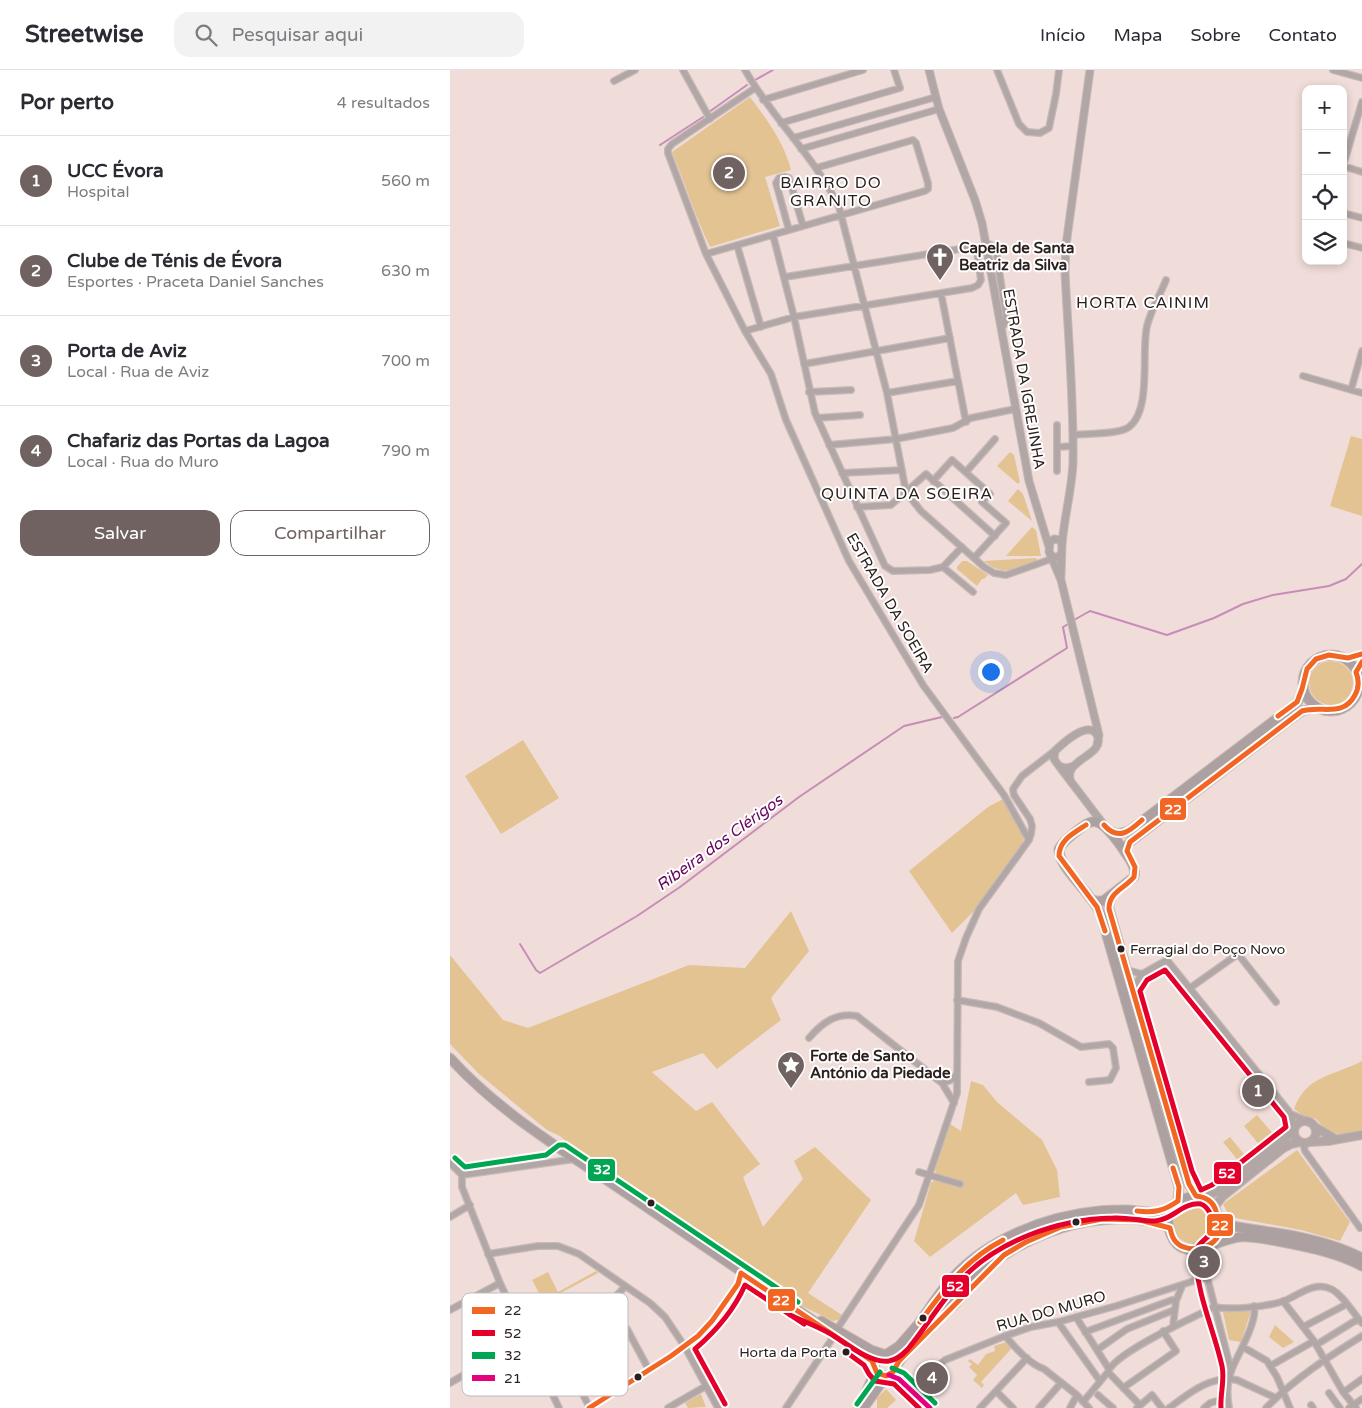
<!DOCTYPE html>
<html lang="pt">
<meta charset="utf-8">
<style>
body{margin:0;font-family:"Varela Round",sans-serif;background:#f2f2f3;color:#2b2b33}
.controls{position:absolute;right:15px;top:15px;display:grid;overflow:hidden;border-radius:10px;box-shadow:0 2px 8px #0003}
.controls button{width:45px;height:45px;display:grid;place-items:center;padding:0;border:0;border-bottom:1px solid #e1e1e2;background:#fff;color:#2b2b33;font:25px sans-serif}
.you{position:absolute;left:540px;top:601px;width:18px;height:18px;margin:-12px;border:4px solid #fff;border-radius:50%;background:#1a73e8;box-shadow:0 0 0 8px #1a73e833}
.badge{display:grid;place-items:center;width:32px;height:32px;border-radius:50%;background:#706260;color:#fff;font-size:16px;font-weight:700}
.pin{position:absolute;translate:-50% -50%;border:2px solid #fff;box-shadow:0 1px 5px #0006}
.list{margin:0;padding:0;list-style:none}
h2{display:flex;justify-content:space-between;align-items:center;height:65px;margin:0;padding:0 20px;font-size:21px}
h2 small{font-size:16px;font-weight:400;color:#7c7c81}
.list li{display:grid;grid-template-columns:32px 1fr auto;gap:15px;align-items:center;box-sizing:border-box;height:90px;padding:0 20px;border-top:1px solid #e1e1e2}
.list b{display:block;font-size:19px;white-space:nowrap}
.list p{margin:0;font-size:16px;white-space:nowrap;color:#7c7c81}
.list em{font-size:16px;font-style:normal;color:#7c7c81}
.actions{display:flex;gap:10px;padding:15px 20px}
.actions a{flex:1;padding:11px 0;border:1px solid #706260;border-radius:15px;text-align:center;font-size:18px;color:#706260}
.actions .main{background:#706260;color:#fff}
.icon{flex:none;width:28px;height:28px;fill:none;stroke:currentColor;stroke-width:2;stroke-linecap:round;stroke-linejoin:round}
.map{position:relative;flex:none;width:912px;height:1338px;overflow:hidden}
header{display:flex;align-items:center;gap:30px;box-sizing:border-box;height:70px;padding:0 25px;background:#fff;border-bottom:1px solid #e1e1e2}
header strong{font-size:24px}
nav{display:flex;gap:28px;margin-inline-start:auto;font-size:18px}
.search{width:350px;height:45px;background:#f2f2f3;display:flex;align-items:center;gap:12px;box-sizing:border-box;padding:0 18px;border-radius:15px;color:#7c7c81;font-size:19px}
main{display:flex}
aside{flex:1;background:#fff}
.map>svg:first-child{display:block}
.green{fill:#e3c392}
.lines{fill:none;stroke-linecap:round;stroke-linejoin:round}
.stream{stroke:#c78cb7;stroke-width:2}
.minor-casing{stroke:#c7b9b6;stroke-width:8}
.tertiary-casing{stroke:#c7b9b6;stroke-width:9}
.secondary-casing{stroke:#c7b9b6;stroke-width:10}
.primary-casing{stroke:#c7b9b6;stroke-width:11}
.minor{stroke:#b2a7a7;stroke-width:5.5}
.tertiary{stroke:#b2a7a7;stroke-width:7}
.secondary{stroke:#b3a7a6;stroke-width:8}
.primary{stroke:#aca1a0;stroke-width:9}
.bus-1-casing{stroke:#fff;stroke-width:9}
.bus-2-casing{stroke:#fff;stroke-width:9}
.bus-3-casing{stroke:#fff;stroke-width:9}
.bus-4-casing{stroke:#fff;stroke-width:9}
.bus-1{stroke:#f26522;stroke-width:5}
.bus-2{stroke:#e4002b;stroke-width:5}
.bus-3{stroke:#00a651;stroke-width:5}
.bus-4{stroke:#e5007d;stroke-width:5}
.bus-dot{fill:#2b201e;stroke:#fff;stroke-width:2}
.labels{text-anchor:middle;stroke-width:4;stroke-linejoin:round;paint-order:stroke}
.bus-label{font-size:14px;fill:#2b201e;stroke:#fff;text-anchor:start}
.poi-label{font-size:15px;font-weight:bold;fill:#2b201e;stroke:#fff;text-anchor:start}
.street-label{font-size:15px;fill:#2b201e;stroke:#fff}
.neighbourhood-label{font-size:16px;letter-spacing:1px;fill:#2b201e;stroke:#fff}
.water-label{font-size:16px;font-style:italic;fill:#67045e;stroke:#fff}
.key{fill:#fff;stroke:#bfbcbc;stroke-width:1}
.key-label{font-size:14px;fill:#2b201e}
.line-badge{stroke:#fff;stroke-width:2}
.badge-label{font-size:14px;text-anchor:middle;font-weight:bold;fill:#fff}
</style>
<header>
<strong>Streetwise</strong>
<div class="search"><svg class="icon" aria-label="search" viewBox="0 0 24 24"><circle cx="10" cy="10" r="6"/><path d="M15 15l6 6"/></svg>Pesquisar aqui</div>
<nav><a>Início</a><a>Mapa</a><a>Sobre</a><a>Contato</a></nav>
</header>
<main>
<aside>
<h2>Por perto<small>4 resultados</small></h2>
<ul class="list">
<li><span class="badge">1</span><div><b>UCC Évora</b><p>Hospital</p></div><em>560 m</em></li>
<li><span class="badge">2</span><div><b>Clube de Ténis de Évora</b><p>Esportes · Praceta Daniel Sanches</p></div><em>630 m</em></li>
<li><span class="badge">3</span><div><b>Porta de Aviz</b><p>Local · Rua de Aviz</p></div><em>700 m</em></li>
<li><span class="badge">4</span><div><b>Chafariz das Portas da Lagoa</b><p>Local · Rua do Muro</p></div><em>790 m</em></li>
</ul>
<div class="actions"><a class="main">Salvar</a><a>Compartilhar</a></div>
</aside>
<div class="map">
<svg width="912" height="1338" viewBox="0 0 912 1338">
<rect width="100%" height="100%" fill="#f0ddda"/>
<!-- green -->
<path class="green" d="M 300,27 C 317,50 334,72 341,100 L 315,107 L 330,156 L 260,177 C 245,146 235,113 222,82 Z
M 901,366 L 912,369 L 912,446 L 880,436 Z
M 560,382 L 564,385 L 570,412 L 568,414 L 547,396 Z
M 568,419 L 573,424 L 582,451 L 558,431 Z
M 582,457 L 586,460 L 591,486 L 556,486 Z
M 586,488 L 588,492 C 566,499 553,507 534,491 Z
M 512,491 L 517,491 L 538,505 L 534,509 L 532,509 L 527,516 L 507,499 L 507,497 Z
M859 613a22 22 0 1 1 44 0a22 22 0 1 1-44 0Z
M 73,670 L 109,728 L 51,764 L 15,706 Z
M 553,729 L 574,768 L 573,772 L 528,837 L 502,863 L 459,801 L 538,737 Z
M 341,841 L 359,881 L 321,928 L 331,950 L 267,999 L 253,983 L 202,1002 L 246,1041 L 262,1032 L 310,1094 L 293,1107 L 313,1157 L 353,1109 L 344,1091 L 365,1077 L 421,1130 L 358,1223 L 392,1245 L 388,1250 L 383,1251 L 350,1235 L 351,1234 L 276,1184 L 170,1108 L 129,1082 L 110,1066 L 97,1060 L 29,1004 L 0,974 L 0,885 L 53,950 L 78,958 L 239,895 L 295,898 Z
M 912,991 L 912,1061 L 904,1063 L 885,1064 L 873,1057 L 866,1049 L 854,1046 L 844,1039 C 856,1005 884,1006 912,991 Z
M 521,1011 L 533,1015 L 547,1032 L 592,1070 L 607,1100 L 610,1127 L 573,1135 L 566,1123 L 480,1187 L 464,1171 L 481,1113 L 485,1110 L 487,1104 L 485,1100 L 500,1054 L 511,1061 Z
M 807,1045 L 825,1066 L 811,1077 L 794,1056 Z
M 780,1067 L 797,1088 L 790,1093 L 773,1072 Z
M 847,1080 L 900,1152 L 890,1171 L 851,1160 L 780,1147 L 773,1134 Z
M723 1153a21 21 0 1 1 42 0a21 21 0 1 1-42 0Z
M 146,1201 L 148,1203 L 94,1232 L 82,1210 L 98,1202 L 108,1222 Z
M 799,1238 L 801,1241 L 791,1272 L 779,1270 L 773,1242 Z
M 825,1255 L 844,1272 L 833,1278 L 819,1267 Z
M 556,1272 L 562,1278 L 531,1312 L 534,1315 L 532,1318 L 523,1310 L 527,1305 L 519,1297 L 522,1294 L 518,1291 L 520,1289 L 528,1295 L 536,1284 L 545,1281 L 544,1276 Z
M 436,1319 L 446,1330 L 437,1338 L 427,1338 L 427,1328 Z
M 251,1324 L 256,1337 L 238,1338 L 235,1333 Z"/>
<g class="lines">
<!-- stream -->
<path class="stream" d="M 305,10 L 323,0
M 259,42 L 297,15
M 210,75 L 253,47
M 624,550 L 640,541 L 717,565 L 764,548 L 793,534 L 823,525 L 879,516 L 896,509 L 912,494
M 504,648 L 508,647 L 617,578 L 613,557 L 620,553
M 70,874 L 86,900 L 90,903 L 187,846 L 230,817 L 349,727 L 454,656 L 492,647"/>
<!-- minor casing -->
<g class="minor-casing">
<path id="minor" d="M 233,0 L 260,49
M 295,0 C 322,48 365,87 389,137 L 437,323 L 456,422 L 471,441 L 534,497 L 544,503 L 556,505 L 604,488
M 547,0 L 569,54 L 577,62 L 590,63 L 599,58 L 606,24 L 609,0
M 883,0 L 912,8
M 164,11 L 185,0
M 305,18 L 222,74 L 218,79 L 218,83 L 256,184 L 295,261 L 321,304 L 336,350 L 399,491 L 473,615 L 554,725 L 579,770
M 313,30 L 413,0
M 331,53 L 450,18 L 444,0
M 343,68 L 486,27
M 351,79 L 489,39
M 893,96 L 912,32
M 893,96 L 912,102
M 893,143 L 912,148
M 339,160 L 326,113 L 329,108 L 335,107 L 339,108 L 353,156
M 323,165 L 344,247 L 365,343 L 435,496 L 443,501 L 480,500 L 493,497 L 512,477
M 536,173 L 543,176 L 546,180 L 556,246 L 556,252 L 551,259
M 893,173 L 912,178
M 287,175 L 311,257
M 256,184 L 475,121 L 478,119 L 478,113 L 466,73 L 463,70 L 366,98
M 491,223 L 516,352
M 295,261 L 344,247 L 522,218 L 528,215 L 531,210 L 527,182 L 522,178 L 516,178 L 335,207
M 354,294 L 500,268
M 853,306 L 912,323
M 901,320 L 912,281
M 359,322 L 401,320
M 437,323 L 508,311
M 367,348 L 410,345
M 623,365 C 637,363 668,365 679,357 C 702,340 691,281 697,256 C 701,240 710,225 716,210
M 379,375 L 446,369 L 503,358 L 521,348 L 565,339
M 608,377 L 623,376
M 607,401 L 607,355
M 516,402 L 545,369
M 392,403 L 452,400
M 483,411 L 502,390 L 540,424 L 532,432 L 556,453 L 524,488
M 407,437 L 441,435 L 476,404 L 545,466
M 493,497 L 523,522
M 895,589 L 912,584
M 906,602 L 912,592
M 677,900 L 692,904
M 740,918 L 788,884 L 826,932
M 682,920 L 692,904 L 717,890 L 841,1044 L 844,1057
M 507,930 L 547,937 L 589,953 L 631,977 L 659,974 L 663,978 L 666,998 L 660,1010 L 639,1012
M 359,968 C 372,953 386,942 407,946 L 492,1013 L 504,1033
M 492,1013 C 499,1012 504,1010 507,1003
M 841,1044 L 855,1050
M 853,1073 L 855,1081 L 910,1158
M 0,1093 L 12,1105
M 469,1102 L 510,1114
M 12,1105 L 12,1117 L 50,1213 L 109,1338
M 12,1105 L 125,1089
M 0,1147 L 20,1135
M 38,1184 L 88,1176 L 108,1176 L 129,1184 L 200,1233 L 215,1247 L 235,1277 L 268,1338
M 754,1192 L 753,1186 L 756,1175
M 754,1195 L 781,1300
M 833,1231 L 864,1271 L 893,1322 L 906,1338
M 764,1237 C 782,1240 816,1237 834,1231 C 849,1225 864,1211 881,1219 C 892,1224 904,1244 912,1253
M 0,1240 L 50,1213
M 626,1247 L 659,1299
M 131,1251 C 143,1235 163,1234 175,1216
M 608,1252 L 650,1311
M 170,1253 L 177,1259 L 199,1300
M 723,1256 L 726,1231 L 732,1216
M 853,1257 L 897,1234
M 387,1259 L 469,1135 L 507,1023 L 508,891 L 516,868 L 529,839 L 579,770 L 581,764 L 582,756 L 580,749 L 564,725 L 563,719 L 572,706 L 607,679
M 635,1262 L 722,1230 L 726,1231
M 555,1266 C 566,1278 578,1293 594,1299 L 627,1325 L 639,1338
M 866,1275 L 908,1249
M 793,1277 L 817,1291 L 827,1307 L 840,1338
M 647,1280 L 677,1259 L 724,1240
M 110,1281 L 140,1338
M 820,1296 L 864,1271
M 445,1299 L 449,1309 L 480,1338
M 658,1302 L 690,1335
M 0,1313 L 12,1306 L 80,1276
M 673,1318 L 726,1281 L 713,1261
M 460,1320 L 495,1290 L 555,1266 L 581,1257 L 608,1252 L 666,1236 L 756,1207
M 546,1321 L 563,1338
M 894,1322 L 912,1309
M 879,1323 L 890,1338
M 648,1325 L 663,1338
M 633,1332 L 658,1302 C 664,1283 744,1247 764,1237
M 861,1335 L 863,1338
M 139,1338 L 221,1286 L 248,1266 L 262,1251 L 288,1214 L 291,1203
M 218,1338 L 256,1316
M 336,1338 L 384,1266
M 530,1338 L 577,1288
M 589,1338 L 611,1313
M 620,1338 L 627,1325
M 687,1338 L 702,1325 L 712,1338
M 719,1338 C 738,1324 762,1304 787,1310 L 826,1328
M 754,1338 L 760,1333 L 777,1328
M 779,1338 C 777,1326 777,1310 782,1299 C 788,1284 808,1251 804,1236
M 816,1338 C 844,1309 878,1287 912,1266
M 899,1338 L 912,1329"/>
</g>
<!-- tertiary casing -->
<g class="tertiary-casing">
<path id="tertiary" d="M 479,0 L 489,39 L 525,130 L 532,153 L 579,411 L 599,477
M 612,475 C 614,447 622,420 623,392 C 624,329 618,265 615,202 L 616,175 L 640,0
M 600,484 L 611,510 L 649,665 L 647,675
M 611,484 L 608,487 L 603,487 L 599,482 L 600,472 L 604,469 L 610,470 L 612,475 L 611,506
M 609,696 L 654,755
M 621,712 C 611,689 657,686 647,665 C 639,649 612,674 605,681 L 604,689 L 609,696 L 616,698 L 624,696"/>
</g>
<!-- secondary casing -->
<g class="secondary-casing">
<path id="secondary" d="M844 1062a11 11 0 1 1 22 0a11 11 0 1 1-22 0Z
M 865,1057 L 885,1069
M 860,1072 L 878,1071 L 912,1065
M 753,1127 L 766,1122 L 843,1062
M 765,1136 L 773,1126 L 832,1079 L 841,1074 L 850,1072"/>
</g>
<!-- primary casing -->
<g class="primary-casing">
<path id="primary" d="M853 613a28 28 0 1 1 56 0a28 28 0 1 1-56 0Z
M 659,761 L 668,764 L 679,761 L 847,633 L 853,620
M 679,788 C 672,778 654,748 641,752 C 637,753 632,757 628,760 C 621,766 613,771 609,779 C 608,798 643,824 651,845 L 729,1117 L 728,1131
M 662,825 L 659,832 L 659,839 L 735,1103 L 739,1114 L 746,1126
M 640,828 L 645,831 L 653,831 L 684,807 C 688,791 669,785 680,772 L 842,648 L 852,641 L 866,637
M 0,988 C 48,1041 108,1077 167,1117 C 249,1173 332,1229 414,1285 L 422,1291 L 424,1296
M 722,1137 C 714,1150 720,1175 736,1179 C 750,1182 774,1169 789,1167 C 802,1166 814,1169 827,1171 C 857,1177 885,1182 912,1196
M 769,1149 L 781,1156 C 825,1163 872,1167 912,1188
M 491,1230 L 522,1198 L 538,1186
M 503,1236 L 530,1207
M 371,1251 L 421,1280 L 433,1284
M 467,1256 C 477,1242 487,1226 498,1213 C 534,1170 595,1146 649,1141 C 658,1140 667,1140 676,1140 C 687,1140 699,1144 710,1142 C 718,1141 722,1134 729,1131 C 743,1124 761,1124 766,1141 C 771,1156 774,1164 760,1174
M 475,1263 C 491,1243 507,1218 528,1203 C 568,1172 613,1151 664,1149 C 683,1148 703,1150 720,1158
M 437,1284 L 449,1276 L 470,1252
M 446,1297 L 443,1287 L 437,1284 L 429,1285 L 424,1293 C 424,1301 430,1309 440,1305 C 445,1302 445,1296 449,1292 C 457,1280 469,1269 480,1259
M 415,1336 L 436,1306
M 409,1338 L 422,1309 L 424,1298"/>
</g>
<!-- minor -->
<use href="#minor" class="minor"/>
<!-- tertiary -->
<use href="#tertiary" class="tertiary"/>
<!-- secondary -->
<use href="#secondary" class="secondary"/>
<!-- primary -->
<use href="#primary" class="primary"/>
<!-- bus-1 casing -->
<g class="bus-1-casing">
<path id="bus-1" d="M 828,646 L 847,632 L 852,619 L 857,599 L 866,589 L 879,585 L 898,588 L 912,584
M 636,755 C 624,763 609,770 609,786 L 647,837 L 655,861
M 654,755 C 668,771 679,762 692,750
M 687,1141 C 704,1143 714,1141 728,1131 L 729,1117 L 723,1098
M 470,1252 C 494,1219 516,1189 553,1170
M 139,1338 L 221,1286 L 248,1266 L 262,1251 L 288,1214 L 291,1203 L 422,1291 L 427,1303 L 436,1306 L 443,1302 L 449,1291 L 554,1185 L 576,1172 L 611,1157 L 652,1149 L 690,1150 L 720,1158 C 721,1163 722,1168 726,1172 C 738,1185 768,1178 770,1160 C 771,1154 768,1147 766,1141 C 763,1131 756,1127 746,1126 L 739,1114 L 659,839 C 659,822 674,819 684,807 L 685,797 L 677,781 L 680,772 L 852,641 C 872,635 893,648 905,625 C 909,618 909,610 906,602 L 912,592"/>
</g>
<!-- bus-2 casing -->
<g class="bus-2-casing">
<path id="bus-2" d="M 715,900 L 834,1047 L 836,1057 L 762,1115 L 751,1120 L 742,1101 L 690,921 L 697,910 Z
M 340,1245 C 353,1251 366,1256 379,1263 C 395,1272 420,1294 439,1291 C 447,1290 453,1284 458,1279 C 476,1257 490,1233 509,1212 C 546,1171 608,1149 663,1148 C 677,1147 691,1151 705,1151 C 723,1150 732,1132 751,1134 C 759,1137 765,1151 762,1160 C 759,1171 745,1170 746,1188 C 747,1225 764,1260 772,1296 C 775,1310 770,1324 771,1338
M 396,1282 L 414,1295 L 419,1304 L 425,1311 L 444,1314 L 469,1338
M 275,1334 L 245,1279 C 266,1261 284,1240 295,1215 L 354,1254"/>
</g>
<!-- bus-3 casing -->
<g class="bus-3-casing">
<path id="bus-3" d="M 5,1088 L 15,1097 L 96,1085 L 109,1075 L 115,1075 L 348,1232
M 442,1298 L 454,1303 L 485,1333
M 407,1334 L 430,1302"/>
</g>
<!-- bus-4 casing -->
<g class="bus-4-casing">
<path id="bus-4" d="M 439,1305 L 449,1309 L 480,1338"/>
</g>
<!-- bus-1 -->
<use href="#bus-1" class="bus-1"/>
<!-- bus-2 -->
<use href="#bus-2" class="bus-2"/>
<!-- bus-3 -->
<use href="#bus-3" class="bus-3"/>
<!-- bus-4 -->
<use href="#bus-4" class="bus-4"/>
</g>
<!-- icons -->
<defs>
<g id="church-pin" transform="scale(1.4375)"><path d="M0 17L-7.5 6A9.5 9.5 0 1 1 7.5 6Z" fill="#706260" stroke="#fff"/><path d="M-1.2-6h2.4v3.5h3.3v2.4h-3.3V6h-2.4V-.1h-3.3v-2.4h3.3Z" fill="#fff"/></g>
<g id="sight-pin" transform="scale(1.4375)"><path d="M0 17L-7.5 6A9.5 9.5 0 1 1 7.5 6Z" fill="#706260" stroke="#fff"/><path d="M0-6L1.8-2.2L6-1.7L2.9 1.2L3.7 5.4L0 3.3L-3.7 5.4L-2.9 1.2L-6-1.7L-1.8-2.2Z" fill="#fff"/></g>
</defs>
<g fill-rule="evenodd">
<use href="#church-pin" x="490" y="187"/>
<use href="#sight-pin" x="341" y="995"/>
</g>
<!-- markers -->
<g class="bus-dot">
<circle cx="671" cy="879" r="4.5"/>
<circle cx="201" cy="1133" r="4.5"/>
<circle cx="626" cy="1152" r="4.5"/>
<circle cx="473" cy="1248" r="4.5"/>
<circle cx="396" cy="1282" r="4.5"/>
<circle cx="188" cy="1307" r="4.5"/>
</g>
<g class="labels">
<!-- bus labels -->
<g class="bus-label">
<text x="680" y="884">Ferragial do Poço Novo</text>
<text x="387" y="1287" text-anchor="end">Horta da Porta</text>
</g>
<!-- poi labels -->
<g class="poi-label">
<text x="509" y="183">Capela de Santa<tspan x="509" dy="17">Beatriz da Silva</tspan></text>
<text x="360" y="991">Forte de Santo<tspan x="360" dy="17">António da Piedade</tspan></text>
</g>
<!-- street labels -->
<g class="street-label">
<text transform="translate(574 309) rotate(80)" y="5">ESTRADA DA IGREJINHA</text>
<text transform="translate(440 533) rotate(60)" y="5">ESTRADA DA SOEIRA</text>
<text transform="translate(601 1241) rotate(-16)" y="5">RUA DO MURO</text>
</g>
<!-- neighbourhood labels -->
<g class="neighbourhood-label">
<text x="381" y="118">BAIRRO DO<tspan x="381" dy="18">GRANITO</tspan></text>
<text x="693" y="238">HORTA CAINIM</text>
<text x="457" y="429">QUINTA DA SOEIRA</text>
</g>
<!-- water labels -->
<g class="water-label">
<text transform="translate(269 772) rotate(-36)" y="6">Ribeira dos Clérigos</text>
</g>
</g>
<!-- legend -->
<rect x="12" y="1223" width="166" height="103" rx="8" class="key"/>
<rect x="22" y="1237" width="23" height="7" fill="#f26522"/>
<rect x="22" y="1260" width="23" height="6" fill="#e4002b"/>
<rect x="22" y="1282" width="23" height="7" fill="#00a651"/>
<rect x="22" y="1305" width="23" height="6" fill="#e5007d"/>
<g class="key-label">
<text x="54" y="1245">22</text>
<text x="54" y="1268">52</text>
<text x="54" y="1290">32</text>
<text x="54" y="1313">21</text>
</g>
<g class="line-badge">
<rect x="709" y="727" width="28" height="24" rx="5" fill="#f26522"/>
<rect x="137" y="1088" width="29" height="24" rx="5" fill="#00a651"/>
<rect x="763" y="1091" width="29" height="24" rx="5" fill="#e4002b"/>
<rect x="756" y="1143" width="28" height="24" rx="5" fill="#f26522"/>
<rect x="491" y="1204" width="29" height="24" rx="5" fill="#e4002b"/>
<rect x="317" y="1218" width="29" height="24" rx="5" fill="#f26522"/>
</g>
<g class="badge-label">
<text x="723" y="744">22</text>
<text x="152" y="1104">32</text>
<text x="777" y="1108">52</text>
<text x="770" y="1160">22</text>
<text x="505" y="1221">52</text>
<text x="331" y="1235">22</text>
</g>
</svg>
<div class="controls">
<button>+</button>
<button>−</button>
<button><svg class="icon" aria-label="locate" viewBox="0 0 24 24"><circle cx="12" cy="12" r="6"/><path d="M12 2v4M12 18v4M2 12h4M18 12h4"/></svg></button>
<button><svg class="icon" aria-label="layers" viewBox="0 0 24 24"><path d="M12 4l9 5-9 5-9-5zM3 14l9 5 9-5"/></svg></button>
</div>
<div class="you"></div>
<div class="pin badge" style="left:808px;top:1021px">1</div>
<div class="pin badge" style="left:279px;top:103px">2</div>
<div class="pin badge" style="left:754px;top:1192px">3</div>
<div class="pin badge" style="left:482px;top:1308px">4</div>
</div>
</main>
